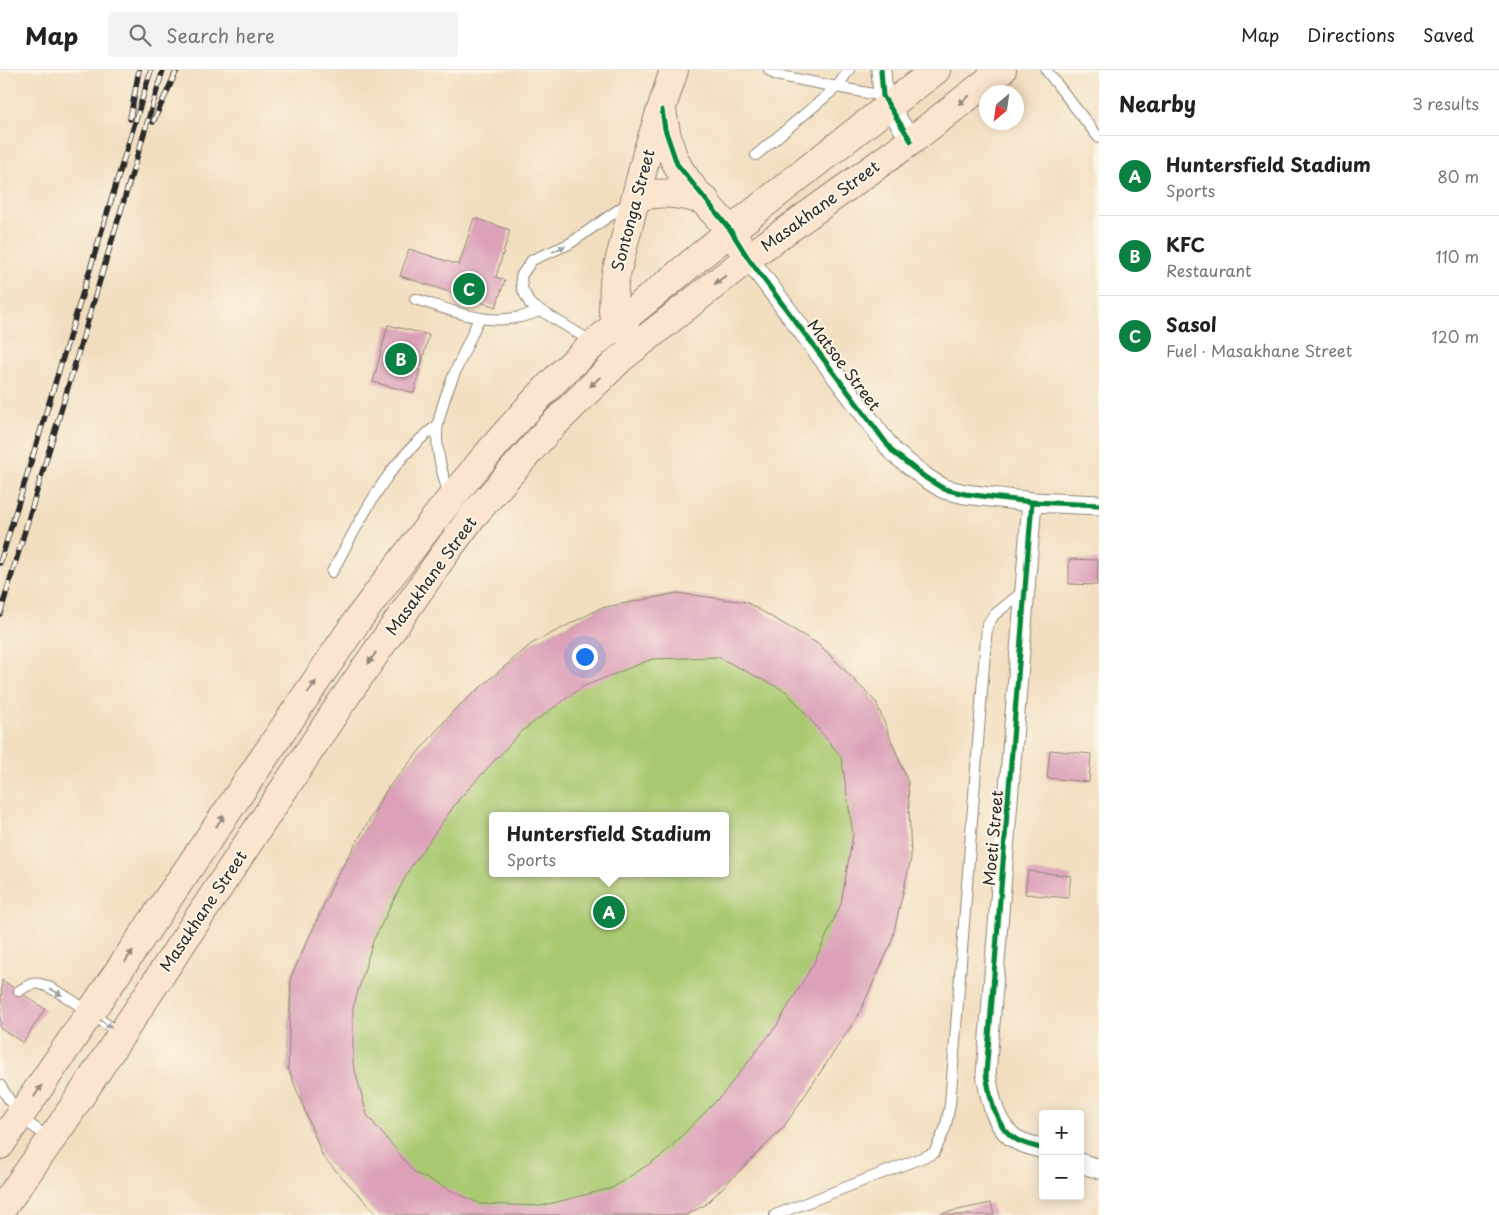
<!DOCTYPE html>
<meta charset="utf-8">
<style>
body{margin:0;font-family:"Playpen Sans",sans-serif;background:#f2f2f2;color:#222}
.controls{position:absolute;right:15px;bottom:15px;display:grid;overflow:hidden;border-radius:5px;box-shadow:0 2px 12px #0003}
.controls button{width:45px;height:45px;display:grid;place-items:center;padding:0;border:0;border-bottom:1px solid #e0e0e0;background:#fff;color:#222;font:25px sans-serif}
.compass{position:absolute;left:979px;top:15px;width:45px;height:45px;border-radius:50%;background:#fff;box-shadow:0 2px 12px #0003;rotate:209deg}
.you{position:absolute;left:584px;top:586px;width:18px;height:18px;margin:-12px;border:4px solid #fff;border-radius:50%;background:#1a73e8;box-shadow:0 0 0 8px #1a73e833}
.badge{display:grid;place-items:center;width:32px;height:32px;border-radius:50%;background:#0b8043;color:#fff;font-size:16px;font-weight:700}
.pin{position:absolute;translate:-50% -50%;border:2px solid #fff;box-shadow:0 1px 5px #0006}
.popup{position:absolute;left:489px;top:742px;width:240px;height:65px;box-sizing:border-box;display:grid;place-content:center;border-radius:5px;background:#fff;filter:drop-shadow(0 1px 4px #0005);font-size:16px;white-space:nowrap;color:#767676}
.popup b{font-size:19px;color:#222}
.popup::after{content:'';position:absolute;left:50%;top:100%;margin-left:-10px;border:10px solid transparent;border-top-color:#fff}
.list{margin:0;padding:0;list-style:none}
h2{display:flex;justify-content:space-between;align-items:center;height:65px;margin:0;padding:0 20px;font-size:21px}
h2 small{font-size:16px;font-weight:400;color:#767676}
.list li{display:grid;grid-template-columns:32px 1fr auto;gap:15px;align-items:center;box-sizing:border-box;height:80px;padding:0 20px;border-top:1px solid #e0e0e0}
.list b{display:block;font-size:19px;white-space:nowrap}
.list p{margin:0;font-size:16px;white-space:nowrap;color:#767676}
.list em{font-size:16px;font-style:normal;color:#767676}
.icon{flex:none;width:28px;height:28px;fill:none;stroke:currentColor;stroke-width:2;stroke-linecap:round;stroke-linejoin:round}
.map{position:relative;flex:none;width:1099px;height:1145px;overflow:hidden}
header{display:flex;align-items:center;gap:30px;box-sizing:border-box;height:70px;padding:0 25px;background:#fff;border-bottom:1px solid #e0e0e0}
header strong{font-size:24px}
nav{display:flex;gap:28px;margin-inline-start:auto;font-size:18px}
.search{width:350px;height:45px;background:#f2f2f2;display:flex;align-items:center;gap:12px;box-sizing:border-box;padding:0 18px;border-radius:5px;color:#767676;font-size:19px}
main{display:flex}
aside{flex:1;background:#fff}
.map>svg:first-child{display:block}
.green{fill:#a9c970;stroke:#6a7a4e;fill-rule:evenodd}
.building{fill:#dca1b9;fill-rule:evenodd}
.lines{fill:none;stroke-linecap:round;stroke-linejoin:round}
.lane-casing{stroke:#8e8475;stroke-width:12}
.street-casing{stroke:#8e8475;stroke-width:21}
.secondary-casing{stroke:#8e8475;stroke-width:30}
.lane{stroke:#fff;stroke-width:10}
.street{stroke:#fff;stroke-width:19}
.secondary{stroke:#fbe5cf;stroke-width:28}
.rail-casing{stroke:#2b2b2b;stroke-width:5.5}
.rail{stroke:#fcf5e5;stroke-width:4;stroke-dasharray:11;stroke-linecap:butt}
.cycleway-casing{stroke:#fcf5e5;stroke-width:8}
.cycleway{stroke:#00873e;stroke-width:5}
.oneway{fill:#93887d}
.oneway2{fill:#a0a0a0}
.labels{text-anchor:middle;stroke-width:4;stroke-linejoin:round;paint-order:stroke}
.street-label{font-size:16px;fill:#2b2b2b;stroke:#fcf5e5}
</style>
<header>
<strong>Map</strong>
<div class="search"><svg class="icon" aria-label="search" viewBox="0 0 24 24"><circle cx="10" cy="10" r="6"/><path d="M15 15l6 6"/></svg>Search here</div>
<nav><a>Map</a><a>Directions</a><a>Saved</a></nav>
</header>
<main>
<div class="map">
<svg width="1099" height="1145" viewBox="0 0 1099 1145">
<rect width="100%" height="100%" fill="#fcf5e5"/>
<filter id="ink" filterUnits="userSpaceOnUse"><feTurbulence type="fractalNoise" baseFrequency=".02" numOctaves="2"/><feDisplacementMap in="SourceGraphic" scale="10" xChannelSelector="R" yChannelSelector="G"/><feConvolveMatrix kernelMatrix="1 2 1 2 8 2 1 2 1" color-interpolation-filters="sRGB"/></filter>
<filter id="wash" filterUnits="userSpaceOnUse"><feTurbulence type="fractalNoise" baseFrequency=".0096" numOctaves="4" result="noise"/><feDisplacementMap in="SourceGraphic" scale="20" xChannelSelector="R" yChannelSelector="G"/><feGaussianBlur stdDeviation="1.12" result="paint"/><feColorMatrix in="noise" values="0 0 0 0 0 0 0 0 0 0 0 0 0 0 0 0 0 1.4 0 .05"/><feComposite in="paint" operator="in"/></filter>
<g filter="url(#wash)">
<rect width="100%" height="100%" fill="#f2debf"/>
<!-- green -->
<path class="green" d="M 677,523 L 820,575 L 876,632 L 908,712 L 783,1058 L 705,1135 L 686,1145 L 378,1145 L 323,1087 L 288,998 L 291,907 L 335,810 L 387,719 L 454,640 L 531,574 L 601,538 ZM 493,746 L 725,746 L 725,803 L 493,803 Z"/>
<g id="blocks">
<!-- building -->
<path class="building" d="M 474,148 L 510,160 L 496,207 L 505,210 L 496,237 L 400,206 L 409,179 L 459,195 Z
M 388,255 L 429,265 L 414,323 L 373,312 Z
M 1069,489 L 1098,490 L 1097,515 L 1069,514 Z
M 677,523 L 746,532 L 820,575 L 876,632 L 908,712 L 911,788 L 891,874 L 858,946 L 783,1058 L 705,1135 L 686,1145 L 378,1145 L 323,1087 L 288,998 L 291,907 L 335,810 L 387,719 L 454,640 L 531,574 L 601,538 ZM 718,587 L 787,622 L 841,686 L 853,764 L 841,834 L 814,893 L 777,955 L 722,1025 L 663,1085 L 612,1118 L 541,1136 L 480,1134 L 415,1103 L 367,1045 L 353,993 L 353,938 L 373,871 L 410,798 L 459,729 L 522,661 L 582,617 L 652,589 Z
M 1050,680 L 1091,684 L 1089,712 L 1047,708 Z
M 1028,801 L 1071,806 L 1068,828 L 1025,824 Z
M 2,910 L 45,939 L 23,973 L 0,958 Z
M 991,1133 L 994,1145 L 939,1145 L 939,1144 Z"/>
</g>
</g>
<g filter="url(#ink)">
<use href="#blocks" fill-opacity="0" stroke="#8e8475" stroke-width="1"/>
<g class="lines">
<!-- lane casing -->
<g class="lane-casing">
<path id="lane" d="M 769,0 L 776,5 L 883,26
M 1046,0 L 1099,68
M 756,85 L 837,17 L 849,0
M 415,229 C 461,243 492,260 540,241
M 594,273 L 530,234 L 522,218 L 521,206 L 532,190 L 569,174 L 631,131
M 449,426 C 443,405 434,377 438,354 C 445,318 465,282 479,248
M 332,502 C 362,448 387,391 438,355
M 19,921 C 25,917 32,912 40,914 C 57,917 104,953 120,964
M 0,1015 L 20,1047 L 49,1068
M 775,1145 L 934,1083 L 945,1059 L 950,1035 L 987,556 L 994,545 L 1025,520"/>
</g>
<!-- street casing -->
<g class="street-casing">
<path id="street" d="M 881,0 L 883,26 L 911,71
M 748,188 L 893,382 L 926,408 L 944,419 L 965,424 L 1032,432 L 1099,435
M 1032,432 L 986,1004 C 990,1026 994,1057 1017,1070 C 1024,1074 1034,1076 1043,1079
M 1080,1093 L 1099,1099"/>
</g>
<!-- secondary casing -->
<g class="secondary-casing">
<path id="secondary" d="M 662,40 C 665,58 668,76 676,93 C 692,124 723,147 741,177
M 636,128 C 661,120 681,124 706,131
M 631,267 L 619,253 L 613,241 L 614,212 L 647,83 L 674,0
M 0,1075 L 357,551 C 418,468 480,388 551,314 C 589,275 634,241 676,206 C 761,135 848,67 936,0
M 0,1141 L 60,1057 L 339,636 L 443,486 L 472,447 L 548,360 L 620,289 L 748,188 L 911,71 L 1002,0"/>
</g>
<!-- lane -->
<use href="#lane" class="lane"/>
<!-- street -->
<use href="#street" class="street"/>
<!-- secondary -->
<use href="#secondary" class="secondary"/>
<!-- rail casing -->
<g class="rail-casing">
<path id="rail" d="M 130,49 L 139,0
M 153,52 L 177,0
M 0,493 L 151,0
M 0,544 L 163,0"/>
</g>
<!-- rail -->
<use href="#rail" class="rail"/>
<!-- cycleway casing -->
<g class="cycleway-casing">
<path id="cycleway" d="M 881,0 L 883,26 L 911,71
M 662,40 L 665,59 L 677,94 L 731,161 L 748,188 L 893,382 L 926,408 L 944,419 L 965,424 L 1032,432 L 1099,435
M 1032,432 L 986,1004 C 990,1026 994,1057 1017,1070 C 1024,1074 1034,1076 1043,1079"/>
</g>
<!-- cycleway -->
<use href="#cycleway" class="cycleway"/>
</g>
<!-- one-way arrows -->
<defs><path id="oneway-solid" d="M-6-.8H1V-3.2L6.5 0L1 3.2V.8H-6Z" transform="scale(1.25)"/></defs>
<g class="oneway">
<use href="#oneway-solid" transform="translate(964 30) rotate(142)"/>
<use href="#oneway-solid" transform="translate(720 210) rotate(142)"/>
<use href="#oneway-solid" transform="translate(595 312) rotate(137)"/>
<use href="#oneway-solid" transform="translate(372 588) rotate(125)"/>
<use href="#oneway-solid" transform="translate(312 617) rotate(-55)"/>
<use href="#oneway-solid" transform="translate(220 751) rotate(-56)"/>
<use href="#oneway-solid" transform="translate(129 886) rotate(-56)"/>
<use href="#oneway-solid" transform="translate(38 1021) rotate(-56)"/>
</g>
<g class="oneway2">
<use href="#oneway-solid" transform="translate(559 179) rotate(-24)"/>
<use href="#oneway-solid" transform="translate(56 922) rotate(30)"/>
<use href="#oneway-solid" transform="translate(106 954) rotate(35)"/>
</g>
</g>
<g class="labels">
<!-- street labels -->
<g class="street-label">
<text transform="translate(820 136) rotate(-36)" y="6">Masakhane Street</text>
<text transform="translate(633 140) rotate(-75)" y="6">Sontonga Street</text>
<text transform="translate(844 295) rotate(53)" y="6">Matsoe Street</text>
<text transform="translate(431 506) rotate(-54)" y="6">Masakhane Street</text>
<text transform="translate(993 768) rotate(-85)" y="6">Moeti Street</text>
<text transform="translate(203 841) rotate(-56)" y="6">Masakhane Street</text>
</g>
</g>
</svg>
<div class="controls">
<button>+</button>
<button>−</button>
</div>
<svg class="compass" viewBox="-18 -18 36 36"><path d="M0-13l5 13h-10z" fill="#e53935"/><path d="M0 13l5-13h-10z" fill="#767676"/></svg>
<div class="you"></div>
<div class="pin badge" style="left:609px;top:842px">A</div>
<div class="popup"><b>Huntersfield Stadium</b>Sports</div>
<div class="pin badge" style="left:401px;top:289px">B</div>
<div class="pin badge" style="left:469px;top:219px">C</div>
</div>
<aside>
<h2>Nearby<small>3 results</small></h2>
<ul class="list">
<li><span class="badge">A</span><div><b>Huntersfield Stadium</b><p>Sports</p></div><em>80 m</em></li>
<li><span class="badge">B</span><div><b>KFC</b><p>Restaurant</p></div><em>110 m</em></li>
<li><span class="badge">C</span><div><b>Sasol</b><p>Fuel · Masakhane Street</p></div><em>120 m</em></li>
</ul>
</aside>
</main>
